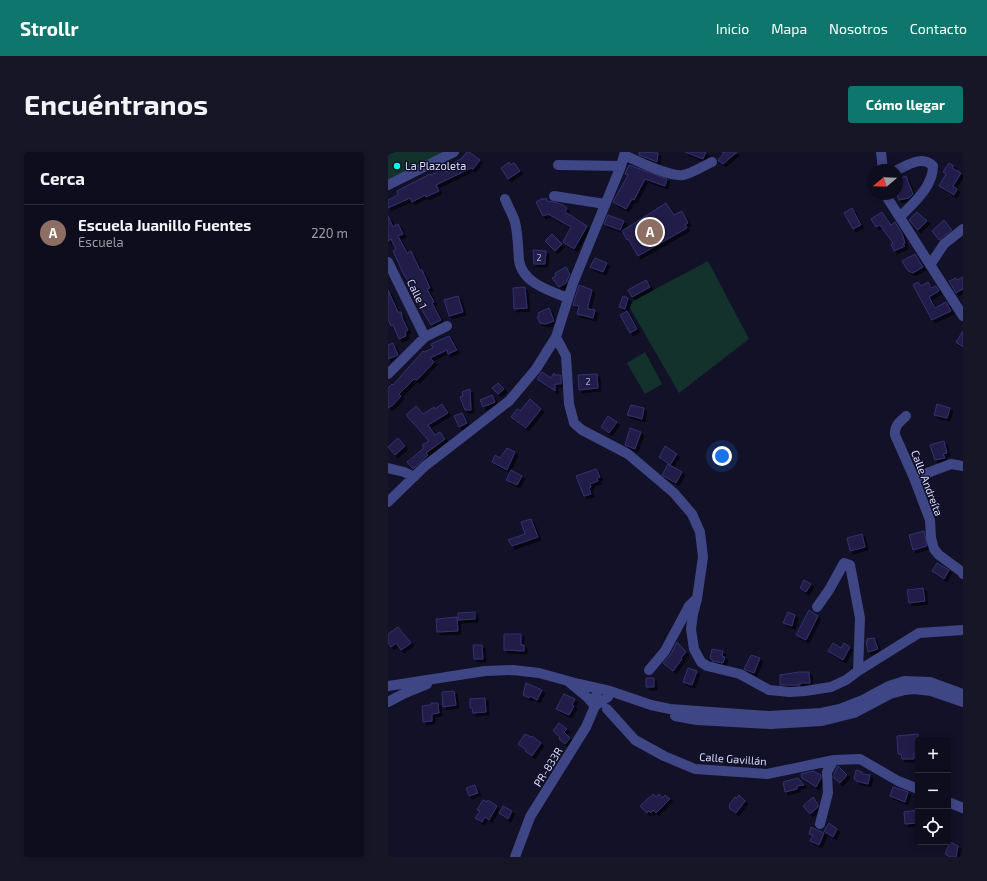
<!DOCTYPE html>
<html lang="es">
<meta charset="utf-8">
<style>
body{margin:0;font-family:"Exo 2",sans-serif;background:#171627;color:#f1f3f6}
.controls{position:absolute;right:12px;bottom:12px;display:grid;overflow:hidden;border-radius:4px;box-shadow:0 2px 6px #0003}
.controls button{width:36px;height:36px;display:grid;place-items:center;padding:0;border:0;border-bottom:1px solid #2e2d3c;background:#0e0d1e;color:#f1f3f6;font:20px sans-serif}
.compass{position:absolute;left:479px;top:12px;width:36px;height:36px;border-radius:50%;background:#0e0d1e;box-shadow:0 2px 6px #0003;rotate:251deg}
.you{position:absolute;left:334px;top:304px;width:14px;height:14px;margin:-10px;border:3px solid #fff;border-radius:50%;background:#1a73e8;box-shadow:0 0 0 6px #1a73e833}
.badge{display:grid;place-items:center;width:26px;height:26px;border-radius:50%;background:#0f766e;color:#fff;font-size:13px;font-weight:700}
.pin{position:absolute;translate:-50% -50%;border:2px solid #fff;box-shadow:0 1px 4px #0006}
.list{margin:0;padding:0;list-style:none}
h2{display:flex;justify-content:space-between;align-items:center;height:52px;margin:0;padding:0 16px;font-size:17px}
h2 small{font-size:13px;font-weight:400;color:#9b9ca4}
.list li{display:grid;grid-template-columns:26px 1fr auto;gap:12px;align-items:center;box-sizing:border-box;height:56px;padding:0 16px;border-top:1px solid #2e2d3c}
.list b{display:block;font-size:15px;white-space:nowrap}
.list p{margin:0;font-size:13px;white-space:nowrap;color:#9b9ca4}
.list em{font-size:13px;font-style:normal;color:#9b9ca4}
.icon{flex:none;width:22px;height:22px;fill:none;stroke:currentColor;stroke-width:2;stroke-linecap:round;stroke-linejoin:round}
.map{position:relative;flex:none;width:575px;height:705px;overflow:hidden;border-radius:4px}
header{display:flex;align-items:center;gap:24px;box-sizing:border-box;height:56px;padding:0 20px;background:#0f766e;color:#fff}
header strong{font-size:19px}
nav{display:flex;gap:22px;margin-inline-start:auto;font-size:14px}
.intro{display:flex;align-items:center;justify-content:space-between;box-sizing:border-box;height:96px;padding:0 24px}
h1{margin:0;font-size:28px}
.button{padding:10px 18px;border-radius:4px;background:#0f766e;color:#fff;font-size:14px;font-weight:700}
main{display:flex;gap:24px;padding:0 24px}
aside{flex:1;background:#0e0d1e;border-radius:4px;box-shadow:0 2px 6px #0003}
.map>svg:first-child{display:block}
.green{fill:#14322c}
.building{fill:#201e48;stroke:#343173;filter:url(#shadow)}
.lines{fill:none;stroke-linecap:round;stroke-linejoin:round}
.minor{stroke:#3e4685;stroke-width:10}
.poi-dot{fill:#0df6eb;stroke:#121128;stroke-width:1.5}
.labels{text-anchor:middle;stroke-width:3;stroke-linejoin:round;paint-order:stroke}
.number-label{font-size:9px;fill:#ababd0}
.poi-label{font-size:11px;fill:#d9dafe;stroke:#121128;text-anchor:start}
.street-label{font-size:11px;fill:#d9dafe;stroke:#121128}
</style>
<header>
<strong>Strollr</strong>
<nav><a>Inicio</a><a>Mapa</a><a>Nosotros</a><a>Contacto</a></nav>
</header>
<div class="intro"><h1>Encuéntranos</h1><a class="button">Cómo llegar</a></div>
<main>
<aside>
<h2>Cerca<small></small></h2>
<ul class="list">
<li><span class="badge" style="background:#8d6e63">A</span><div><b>Escuela Juanillo Fuentes</b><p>Escuela</p></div><em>220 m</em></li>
</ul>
</aside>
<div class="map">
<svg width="575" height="705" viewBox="0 0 575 705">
<defs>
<filter id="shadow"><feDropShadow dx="3" dy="3" stdDeviation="0" flood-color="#0009"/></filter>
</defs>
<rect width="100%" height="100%" fill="#121128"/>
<!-- green -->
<path class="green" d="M 7,0 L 53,0 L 52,2 L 0,29 L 0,3 Z
M 320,109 L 361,187 L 291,241 L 242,156 L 245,149 Z
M 257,200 L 274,232 L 257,242 L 239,211 Z"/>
<!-- building -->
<path class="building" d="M 79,0 L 81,0 L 92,8 L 85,17 L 83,16 L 48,33 L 51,39 L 38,45 L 37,43 L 24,50 L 22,46 L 0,56 L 0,48 L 10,43 L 9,39 L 42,22 L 43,23 L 56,16 L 57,20 L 69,15 L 67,10 L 73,7 Z
M 251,0 L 270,1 L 269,10 L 251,3 Z
M 297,0 L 318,0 L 315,7 Z
M 334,0 L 349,0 L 335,12 L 330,8 L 336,1 Z
M 121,10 L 122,13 L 126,11 L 132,19 L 120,27 L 113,16 Z
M 561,11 L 566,14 L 564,16 L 573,21 L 565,34 L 569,37 L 566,43 L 551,34 L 558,22 L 555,20 Z
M 241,13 L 279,27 L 277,34 L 257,27 L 246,48 L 244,47 L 238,57 L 225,50 L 240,23 L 237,22 Z
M 518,24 L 525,42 L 521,46 L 511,48 L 509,43 L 509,35 L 514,33 L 512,26 Z
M 155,46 L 155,48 L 158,46 L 160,50 L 162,49 L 173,52 L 179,56 L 177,60 L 199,74 L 186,97 L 175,90 L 183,75 L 160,62 L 155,64 L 148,50 Z
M 278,51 L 286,63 L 294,59 L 300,71 L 297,73 L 299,76 L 250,104 L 240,87 L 239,88 L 234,79 Z
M 464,56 L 473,73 L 465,77 L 456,61 Z
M 494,60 L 503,73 L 507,70 L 514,81 L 517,91 L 515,92 L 517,94 L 506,99 L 503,92 L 505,91 L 492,73 L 488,75 L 483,67 Z
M 529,60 L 539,69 L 530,78 L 521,68 Z
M 220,63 L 236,69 L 232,78 L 216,72 Z
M 0,64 L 5,75 L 10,72 L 15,82 L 10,84 L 19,101 L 23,99 L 32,118 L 34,118 L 42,136 L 39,137 L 46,150 L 44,151 L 53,168 L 43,173 L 35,160 L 21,129 L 20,129 L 16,123 L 5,99 L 8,97 L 3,87 L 0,89 Z
M 556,68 L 564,78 L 551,88 L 544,79 Z
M 164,82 L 174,92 L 167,99 L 157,89 Z
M 145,98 L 158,99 L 157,112 L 146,112 Z
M 527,102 L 535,115 L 525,121 L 520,119 L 514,109 Z
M 207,106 L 219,111 L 215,120 L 202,115 Z
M 178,115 L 182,122 L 178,131 L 171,135 L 164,126 L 168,124 L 167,121 Z
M 575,125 L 575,137 L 568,141 L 561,129 L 568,126 L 569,128 Z
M 258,128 L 262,135 L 244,145 L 240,138 Z
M 530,130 L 533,134 L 540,130 L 543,136 L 548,134 L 551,139 L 541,145 L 547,156 L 558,150 L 563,159 L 544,168 L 525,133 Z
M 191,133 L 204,138 L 200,154 L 200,157 L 207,158 L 205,166 L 189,162 L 191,154 L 185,153 Z
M 137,135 L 139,156 L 126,157 L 125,136 Z
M 0,138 L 10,160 L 13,160 L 15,168 L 20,178 L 17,180 L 18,184 L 11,187 L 5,173 L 3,174 L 0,167 Z
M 70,144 L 75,160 L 61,164 L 56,148 Z
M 235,144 L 240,146 L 237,157 L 231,155 Z
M 161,156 L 166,169 L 158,172 L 152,171 L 149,165 L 151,164 L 150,161 Z
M 239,159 L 249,177 L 242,181 L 232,163 Z
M 575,179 L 575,195 L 568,190 Z
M 61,184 L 69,198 L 60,202 L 59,198 L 42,206 L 46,210 L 29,228 L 26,227 L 11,242 L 13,244 L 5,253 L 0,256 L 0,236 L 4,232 L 5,233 L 35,199 L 36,200 L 45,196 L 43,192 Z
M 5,191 L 10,203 L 0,207 L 0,193 Z
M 154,220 L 163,226 L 166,221 L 166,223 L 173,223 L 173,232 L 167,232 L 167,239 L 149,227 Z
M 209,222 L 210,236 L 191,238 L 190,223 Z
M 110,231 L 116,237 L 110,242 L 104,236 Z
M 82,237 L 83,258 L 77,258 L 72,245 L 75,244 L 74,240 Z
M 104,243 L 107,250 L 95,255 L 92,248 Z
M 142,247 L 153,257 L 138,276 L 123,265 L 129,257 L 132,259 Z
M 54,252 L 60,261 L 40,273 L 47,283 L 52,280 L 57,287 L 38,301 L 40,303 L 25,317 L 19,310 L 36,296 L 34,293 L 41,289 L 18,263 L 28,254 L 35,262 L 46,255 L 47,257 Z
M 549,252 L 562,256 L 559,266 L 546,263 Z
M 243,253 L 256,256 L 254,267 L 239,263 Z
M 74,261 L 79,271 L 71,275 L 66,264 Z
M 220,264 L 229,270 L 221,281 L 213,275 Z
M 242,276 L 253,280 L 247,297 L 237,293 Z
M 10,286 L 17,294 L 7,303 L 0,295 Z
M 556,289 L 559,301 L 555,302 L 557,306 L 547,308 L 542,293 Z
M 277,294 L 289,302 L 282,313 L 271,305 Z
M 119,296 L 127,300 L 119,318 L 104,310 L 107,303 L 112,306 Z
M 280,312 L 294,320 L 288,331 L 274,323 Z
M 208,317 L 212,325 L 209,326 L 210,329 L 202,332 L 203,335 L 201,336 L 203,342 L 196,344 L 188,324 Z
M 123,318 L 134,324 L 129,333 L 118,328 Z
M 143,367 L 150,385 L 124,394 L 120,388 L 137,382 L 133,370 Z
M 536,379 L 539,394 L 525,398 L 521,383 Z
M 474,382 L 477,395 L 462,399 L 459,386 Z
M 549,411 L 561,418 L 556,427 L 544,419 Z
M 416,428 L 423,432 L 418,440 L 412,436 Z
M 535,436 L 537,449 L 521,451 L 519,438 Z
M 421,458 L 430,464 L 418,488 L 408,483 Z
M 87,460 L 87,467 L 70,468 L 70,461 Z
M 400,460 L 407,463 L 404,474 L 395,471 Z
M 69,465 L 70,479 L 49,480 L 48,467 Z
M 10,475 L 23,491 L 13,498 L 8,491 L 3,495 L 0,491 L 0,482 Z
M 116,482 L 133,482 L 133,493 L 136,493 L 136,499 L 116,498 Z
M 486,486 L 490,497 L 480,500 L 478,489 L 480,489 L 479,487 Z
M 289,490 L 298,500 L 293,506 L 294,507 L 285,519 L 275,511 L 283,502 Z
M 445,491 L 453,496 L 456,491 L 462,495 L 455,508 L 440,499 Z
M 85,493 L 94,493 L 95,507 L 86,507 Z
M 324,497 L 335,499 L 334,504 L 337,505 L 335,511 L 324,509 L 324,507 L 322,506 Z
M 363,503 L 372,506 L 366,521 L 356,517 Z
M 300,516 L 309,519 L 304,533 L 295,530 Z
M 411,520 L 421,520 L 422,531 L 412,531 L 412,533 L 392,533 L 392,523 Z
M 258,526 L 266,526 L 266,535 L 258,535 Z
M 138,531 L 154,538 L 149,548 L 142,544 L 141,546 L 135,543 Z
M 66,539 L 68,553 L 55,555 L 54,540 Z
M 176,542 L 187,547 L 184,553 L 186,554 L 181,563 L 168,557 Z
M 97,546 L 98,560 L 85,561 L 84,556 L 82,556 L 82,547 Z
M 43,551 L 50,551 L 51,561 L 44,562 L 44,569 L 35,570 L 34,554 L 43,553 Z
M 171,571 L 179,577 L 176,580 L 182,586 L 177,592 L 171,587 L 172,585 L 165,579 Z
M 137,582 L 143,585 L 144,584 L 153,591 L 144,604 L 137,599 L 138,598 L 130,592 Z
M 530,582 L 530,601 L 526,601 L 526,607 L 514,607 L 513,602 L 510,602 L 509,584 Z
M 450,614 L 459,623 L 452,631 L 446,626 L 446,622 Z
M 468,618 L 474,620 L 474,622 L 482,623 L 480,632 L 468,629 L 468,627 L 466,627 Z
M 425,619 L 433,623 L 433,626 L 428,635 L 414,626 L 413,622 Z
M 410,626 L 416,633 L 409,634 L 409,637 L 397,640 L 395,630 Z
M 87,633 L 90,641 L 81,644 L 78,636 Z
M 505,635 L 520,640 L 517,650 L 502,644 Z
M 265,642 L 268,645 L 271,642 L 274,646 L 277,643 L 282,647 L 268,661 L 265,658 L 263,661 L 261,659 L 259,661 L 252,654 Z
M 351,643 L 357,649 L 348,661 L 341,656 L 342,654 L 341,653 L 347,645 L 349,646 Z
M 425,645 L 430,652 L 430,655 L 422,662 L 415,654 Z
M 95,648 L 99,650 L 100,648 L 109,654 L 101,668 L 97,665 L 94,670 L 87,666 L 92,659 L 89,658 Z
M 115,654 L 124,659 L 120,667 L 111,661 Z
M 530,658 L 530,671 L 517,672 L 516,660 Z
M 441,671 L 449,677 L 445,685 L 436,679 Z
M 423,675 L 436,681 L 431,693 L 422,689 L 425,683 L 421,682 Z
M 562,690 L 570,694 L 568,705 L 562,705 L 557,702 Z"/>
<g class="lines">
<!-- minor -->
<path class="minor" d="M 493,0 L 495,18
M 236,3 C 249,9 282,25 295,23 C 305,21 315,14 324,10
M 170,13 L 233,14
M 509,18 C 520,13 534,3 545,14 C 545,35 525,51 512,65
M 0,33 L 66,0
M 498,42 L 500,47 L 575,164
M 166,44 L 217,52
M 117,47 C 120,55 125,63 127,70 C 130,82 130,96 131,108 C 134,131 162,139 180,146
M 0,110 L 37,185
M 542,113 L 556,92 L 575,77
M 168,185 L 178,204 L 181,252 L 186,271 L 194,278 L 240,302 L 286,341 L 304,362 L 312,380 L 315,405 L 309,447 L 305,462 L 303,477 L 306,497 L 313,510 L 319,514 L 352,522 L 381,538 L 402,540 L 417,539 L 443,535 L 458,528 L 470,519 L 531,481 L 575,478
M 0,222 L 37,185 L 59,174
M 518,264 C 512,270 506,273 507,283 L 526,326 L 542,368 L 543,386 L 546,397 L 551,403 L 574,420 L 575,422
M 0,316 L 16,320 L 26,325
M 526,326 L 563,312 L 575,314
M 0,350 L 37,314 L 121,249 L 148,217 L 168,185 L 185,131 L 233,14 L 237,0
M 429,455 L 441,438 L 456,411 L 462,413 L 472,466 L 470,519
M 261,518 L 277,499 L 301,454 L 306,449
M 182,531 L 199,545 L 207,554 L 220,545
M 0,534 L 97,519 L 125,518 L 151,521 L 191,532 L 222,539 L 263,553 L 282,557 L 381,564 L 433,561 L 452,557 L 475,548 L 501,534 L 516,529 L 542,530 L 575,542
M 0,550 L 17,541 L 39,532
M 219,557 L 247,588 L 276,604 L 307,617 L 379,622 L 446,608 L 472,607 L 510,629 L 530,637
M 287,564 L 309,568 L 383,572 L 434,569 L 466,561 L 502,542 L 517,538 L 526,537 L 543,539 L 575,550
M 560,650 L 575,656
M 432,672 L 440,641 L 439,620 L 446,608
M 127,705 L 142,665 L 198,575 L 207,554 L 209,536"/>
</g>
<!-- markers -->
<circle class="poi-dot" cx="9" cy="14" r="4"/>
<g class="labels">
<!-- number labels -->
<g class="number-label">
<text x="151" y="109">2</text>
<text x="200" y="233">2</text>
</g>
<!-- poi labels -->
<g class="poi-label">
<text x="17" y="18">La Plazoleta</text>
</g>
<!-- street labels -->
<g class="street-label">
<text transform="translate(29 142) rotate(64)" y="4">Calle 1</text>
<text transform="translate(539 331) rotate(69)" y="4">Calle Andreíta</text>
<text transform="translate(345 607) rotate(4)" y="4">Calle Gavillán</text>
<text transform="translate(160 615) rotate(-58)" y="4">PR-833R</text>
</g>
</g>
</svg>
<div class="controls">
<button>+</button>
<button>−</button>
<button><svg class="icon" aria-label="locate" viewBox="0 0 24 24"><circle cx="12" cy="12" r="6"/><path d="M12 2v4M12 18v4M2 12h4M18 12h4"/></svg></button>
</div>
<svg class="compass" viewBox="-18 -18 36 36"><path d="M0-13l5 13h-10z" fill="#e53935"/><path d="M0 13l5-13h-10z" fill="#9b9ca4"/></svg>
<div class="you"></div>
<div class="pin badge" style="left:262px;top:80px;background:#8d6e63">A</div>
</div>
</main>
